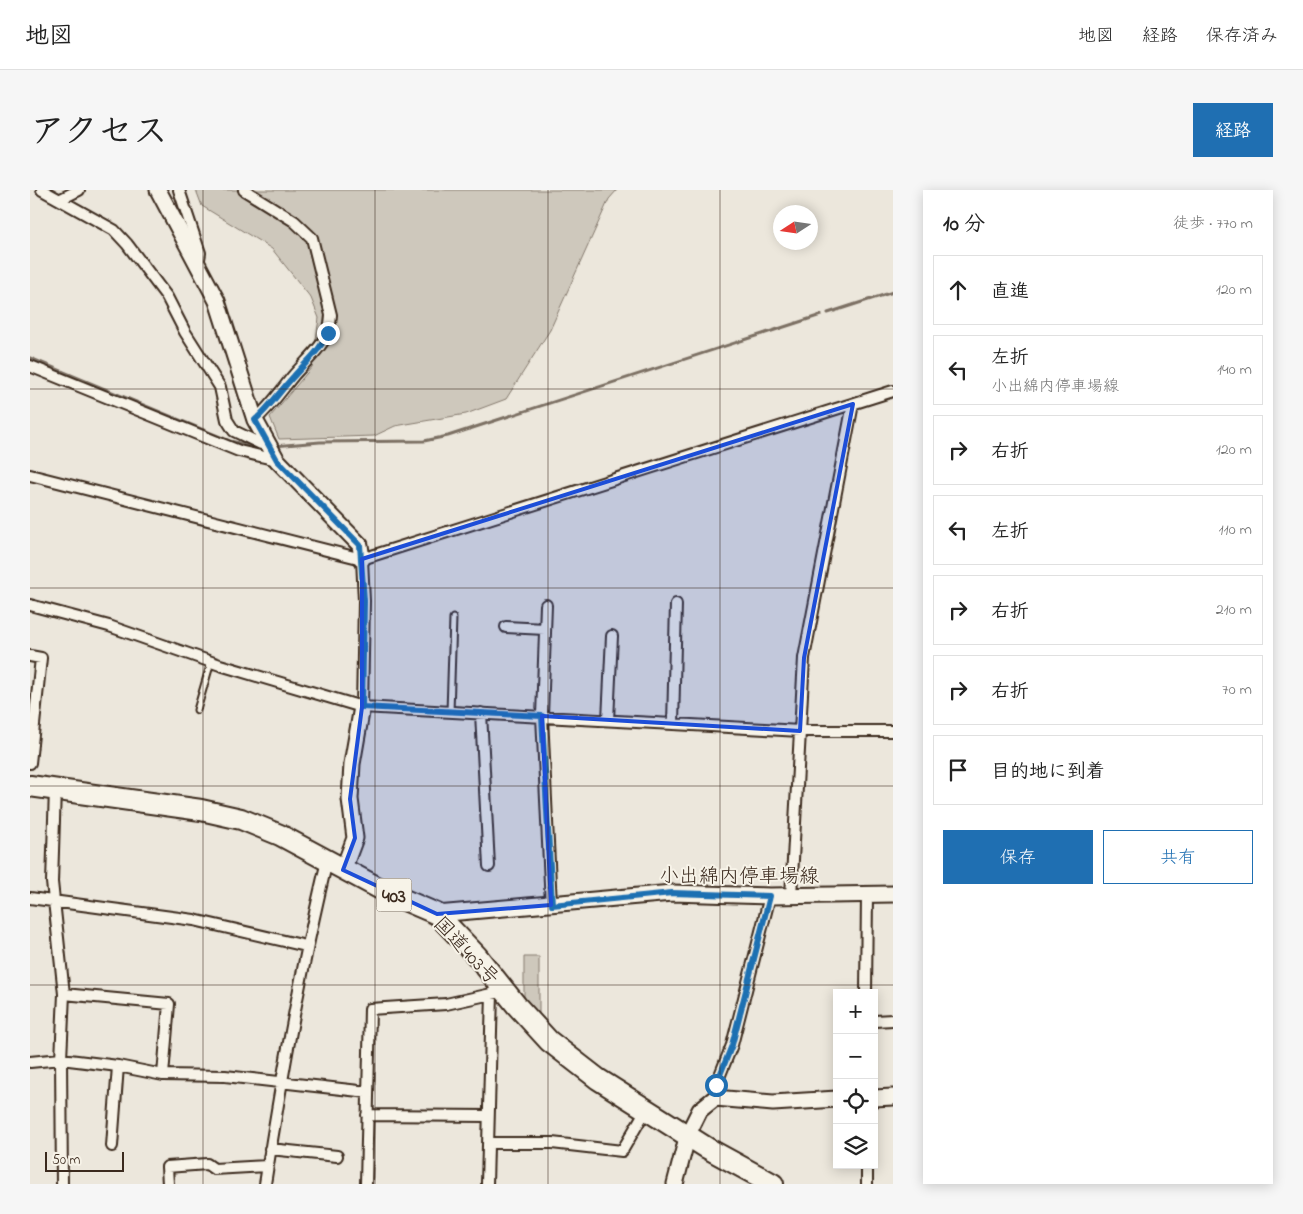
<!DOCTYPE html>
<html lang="ja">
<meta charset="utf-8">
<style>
body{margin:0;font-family:"Indie Flower","Klee One",sans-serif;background:#f6f6f6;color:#222}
.controls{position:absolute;right:15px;bottom:15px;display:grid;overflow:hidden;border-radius:0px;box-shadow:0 2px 12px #0003}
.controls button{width:45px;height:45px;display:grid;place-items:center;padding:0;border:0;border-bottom:1px solid #e0e0e0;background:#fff;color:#222;font:25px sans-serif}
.compass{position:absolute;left:743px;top:15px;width:45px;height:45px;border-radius:50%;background:#fff;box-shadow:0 2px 12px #0003;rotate:258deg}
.scale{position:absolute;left:15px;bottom:12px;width:79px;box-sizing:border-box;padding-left:5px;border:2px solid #3b2a1e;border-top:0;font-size:14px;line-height:18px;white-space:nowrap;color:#3b2a1e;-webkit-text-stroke:4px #f7f3e8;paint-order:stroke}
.stop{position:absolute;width:15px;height:15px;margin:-11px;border:4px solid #1f6fb2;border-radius:50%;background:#fff}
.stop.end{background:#1f6fb2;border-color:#fff;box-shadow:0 1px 5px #0008}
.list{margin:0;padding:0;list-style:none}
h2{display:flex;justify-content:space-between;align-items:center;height:65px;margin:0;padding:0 20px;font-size:21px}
h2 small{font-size:16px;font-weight:400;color:#767676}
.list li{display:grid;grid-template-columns:32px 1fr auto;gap:15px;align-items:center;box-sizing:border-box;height:70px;margin:0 10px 10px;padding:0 10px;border:1px solid #e0e0e0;border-radius:0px}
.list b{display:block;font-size:19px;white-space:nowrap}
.list p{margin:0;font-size:16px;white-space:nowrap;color:#767676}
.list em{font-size:16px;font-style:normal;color:#767676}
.actions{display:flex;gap:10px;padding:15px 20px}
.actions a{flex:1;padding:11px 0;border:1px solid #1f6fb2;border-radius:0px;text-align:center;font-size:18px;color:#1f6fb2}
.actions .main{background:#1f6fb2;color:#fff}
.icon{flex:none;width:28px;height:28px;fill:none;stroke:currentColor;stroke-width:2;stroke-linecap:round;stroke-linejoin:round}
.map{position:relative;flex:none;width:863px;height:994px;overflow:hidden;border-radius:0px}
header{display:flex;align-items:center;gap:30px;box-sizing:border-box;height:70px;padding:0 25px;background:#fff;border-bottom:1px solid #e0e0e0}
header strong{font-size:24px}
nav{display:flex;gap:28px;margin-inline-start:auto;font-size:18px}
.intro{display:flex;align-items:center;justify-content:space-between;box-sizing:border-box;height:120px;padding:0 30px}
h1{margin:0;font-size:35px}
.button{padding:12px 22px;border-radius:0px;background:#1f6fb2;color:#fff;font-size:18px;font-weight:700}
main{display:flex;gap:30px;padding:0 30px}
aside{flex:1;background:#fff;border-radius:0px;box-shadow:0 2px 12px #0003}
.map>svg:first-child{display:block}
.green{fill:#cec8bc;stroke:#84796d}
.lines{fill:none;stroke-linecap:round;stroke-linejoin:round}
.stream{stroke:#7c7064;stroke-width:3}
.lane-casing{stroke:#3b2a1e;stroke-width:9}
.street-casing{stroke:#3b2a1e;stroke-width:14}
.secondary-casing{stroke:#3b2a1e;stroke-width:19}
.highway-casing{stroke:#3b2a1e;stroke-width:24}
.lane{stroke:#f7f3e8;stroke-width:5}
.street{stroke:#f7f3e8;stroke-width:10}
.secondary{stroke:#f7f3e8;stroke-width:15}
.highway{stroke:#f7f3e8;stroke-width:20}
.route{stroke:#1f6fb2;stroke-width:6}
.marked{fill:#1d4ed8;fill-opacity:0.2;stroke:#1d4ed8;stroke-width:4;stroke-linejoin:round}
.grid{fill:none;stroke:#3b2a1e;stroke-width:1;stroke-opacity:0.55}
.labels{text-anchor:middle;stroke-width:4;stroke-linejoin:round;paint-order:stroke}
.shield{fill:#f7f3e8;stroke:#73665b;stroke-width:1}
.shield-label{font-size:19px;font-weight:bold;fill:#3b2a1e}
.street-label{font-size:20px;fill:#3b2a1e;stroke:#f7f3e8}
</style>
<header>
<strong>地図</strong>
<nav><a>地図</a><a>経路</a><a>保存済み</a></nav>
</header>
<div class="intro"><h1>アクセス</h1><a class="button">経路</a></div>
<main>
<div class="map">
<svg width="863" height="994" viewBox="0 0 863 994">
<rect width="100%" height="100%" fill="#ece7dc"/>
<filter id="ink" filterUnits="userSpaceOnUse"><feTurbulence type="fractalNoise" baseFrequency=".02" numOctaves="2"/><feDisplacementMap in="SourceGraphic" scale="10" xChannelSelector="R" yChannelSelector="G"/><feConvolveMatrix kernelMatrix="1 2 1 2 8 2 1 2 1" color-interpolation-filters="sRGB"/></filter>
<g filter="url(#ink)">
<!-- green -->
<path class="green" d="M 166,0 L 587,0 L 579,9 L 520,140 L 476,209 L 436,224 L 365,236 L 344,246 L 249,249 L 240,227 L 282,177 L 289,128 L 281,108 L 242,59 L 172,16 Z
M 494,767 L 509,767 L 509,824 L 494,809 Z"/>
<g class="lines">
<!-- stream -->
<path class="stream" d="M 798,123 L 863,102
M 0,168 L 200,251 L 223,256
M 244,256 L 290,252 L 394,251 L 418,246 L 791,125"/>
<!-- lane casing -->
<g class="lane-casing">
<path id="lane" d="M 167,520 L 181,472
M 420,522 L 423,428"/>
</g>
<!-- street casing -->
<g class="street-casing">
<path id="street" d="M 12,0 L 84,40 L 97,54 L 137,107 L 155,142 L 190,197 L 197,230 L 204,241 L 231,254 L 238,254
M 149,0 L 170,63 L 168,75
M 214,0 L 264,31 L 282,48 L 301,125 C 300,153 280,166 263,186 C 250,202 241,216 225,230
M 31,9 L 49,0
M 0,176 L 209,261 L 247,270
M 0,285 L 332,369 L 863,201
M 0,415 L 79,436 L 190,475 L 332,517 L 770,541 L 863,541
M 516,415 L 512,526 L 521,715
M 476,437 L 515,439
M 0,466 L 11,468 L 0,573
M 332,517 L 334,411 L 332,369
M 451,523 L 459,676
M 578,530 L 582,446
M 643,534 L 646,414
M 25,599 L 22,692 L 34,804 L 31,869 L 32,994
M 761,706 L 774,468 L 823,214
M 0,708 L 164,730 L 276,756
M 836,803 L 837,705
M 34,804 L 139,814 L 133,885
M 844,831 L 863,830
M 0,872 L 31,869 L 88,876 L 133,885 L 195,886 L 338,902
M 685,908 L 686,895 L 702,855 L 740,706
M 337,925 L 458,926
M 459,953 L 522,953 L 592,961 L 617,918
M 82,956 L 88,876
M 240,959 L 307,966
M 837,975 L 837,994
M 138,994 L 137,977 L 177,974 L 184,979 L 238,976
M 235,994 C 252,885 271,778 297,671
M 336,994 L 340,819 L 416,814 L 475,801
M 457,994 L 462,803"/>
</g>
<!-- secondary casing -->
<g class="secondary-casing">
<path id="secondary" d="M 128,0 L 187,111 L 225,230 L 247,270 L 330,355 L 332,369
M 313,680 L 325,648 L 320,609 L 322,574 L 332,517
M 407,724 L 642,703 L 740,706 L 863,704
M 844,908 L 863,907
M 645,994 L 658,944 L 670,920 L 685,908 L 743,913 L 807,909"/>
</g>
<!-- highway casing -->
<g class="highway-casing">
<path id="highway" d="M 0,596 L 171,620 L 211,629 L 250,645 L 358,703 L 407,724 L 447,766 L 487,816 L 519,851 L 568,889 L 677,958 L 743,994"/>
</g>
<!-- lane -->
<use href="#lane" class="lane"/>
<!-- street -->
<use href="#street" class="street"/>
<!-- secondary -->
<use href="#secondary" class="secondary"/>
<!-- highway -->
<use href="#highway" class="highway"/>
</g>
</g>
<g class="lines" filter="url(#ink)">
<!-- route -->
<path class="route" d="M 298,143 C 290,161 276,172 264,186 C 250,201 240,217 225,230 L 247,270 L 330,355 L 334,411 L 332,517 L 512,526 L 522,715 L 642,703 L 740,706 L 702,855 L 686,895"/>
</g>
<!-- marked area -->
<path class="marked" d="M 823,214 L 774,468 L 770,541 L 512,526 L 521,715 L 407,724 L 313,680 L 325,648 L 320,609 L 332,517 L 332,369 Z"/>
<!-- grid -->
<path class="grid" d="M 173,0 L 173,994M 345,0 L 345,994M 518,0 L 518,994M 690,0 L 690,994M 0,199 L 863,199M 0,398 L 863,398M 0,596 L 863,596M 0,795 L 863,795"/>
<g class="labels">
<!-- shield labels -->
<rect class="shield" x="346.5" y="688.5" width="35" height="33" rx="4"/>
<g class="shield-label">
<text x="364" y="712">403</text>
</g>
<!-- street labels -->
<g class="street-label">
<text x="709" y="692">小出綿内停車場線</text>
<text transform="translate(437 760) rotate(47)" y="7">国道403号</text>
</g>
</g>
</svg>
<div class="controls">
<button>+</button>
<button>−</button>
<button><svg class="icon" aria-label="locate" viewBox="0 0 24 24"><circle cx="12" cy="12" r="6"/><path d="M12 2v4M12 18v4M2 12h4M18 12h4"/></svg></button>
<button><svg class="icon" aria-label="layers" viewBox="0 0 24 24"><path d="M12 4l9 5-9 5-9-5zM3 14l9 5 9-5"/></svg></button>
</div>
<svg class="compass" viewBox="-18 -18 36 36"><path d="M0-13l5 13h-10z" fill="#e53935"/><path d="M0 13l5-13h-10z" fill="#767676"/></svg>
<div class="scale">50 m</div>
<div class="stop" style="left:686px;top:895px"></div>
<div class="stop end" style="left:298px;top:143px"></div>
</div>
<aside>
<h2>10 分<small>徒歩 · 770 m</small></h2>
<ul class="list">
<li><svg class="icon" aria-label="ahead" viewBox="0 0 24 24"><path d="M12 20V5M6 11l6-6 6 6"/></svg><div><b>直進</b></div><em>120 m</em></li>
<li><svg class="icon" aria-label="left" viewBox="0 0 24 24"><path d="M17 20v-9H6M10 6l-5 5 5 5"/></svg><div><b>左折</b><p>小出綿内停車場線</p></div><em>140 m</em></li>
<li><svg class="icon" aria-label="right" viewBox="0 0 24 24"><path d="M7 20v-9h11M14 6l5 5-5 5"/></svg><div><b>右折</b></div><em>120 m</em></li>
<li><svg class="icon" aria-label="left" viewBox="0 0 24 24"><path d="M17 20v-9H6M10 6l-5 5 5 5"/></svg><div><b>左折</b></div><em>110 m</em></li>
<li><svg class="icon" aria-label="right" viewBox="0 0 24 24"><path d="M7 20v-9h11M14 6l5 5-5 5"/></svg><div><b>右折</b></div><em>210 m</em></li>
<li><svg class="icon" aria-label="right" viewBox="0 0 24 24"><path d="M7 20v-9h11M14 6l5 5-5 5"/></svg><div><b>右折</b></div><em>70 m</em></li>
<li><svg class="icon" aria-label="arrive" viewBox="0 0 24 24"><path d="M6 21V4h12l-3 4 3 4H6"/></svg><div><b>目的地に到着</b></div></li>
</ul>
<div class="actions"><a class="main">保存</a><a>共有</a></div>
</aside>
</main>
